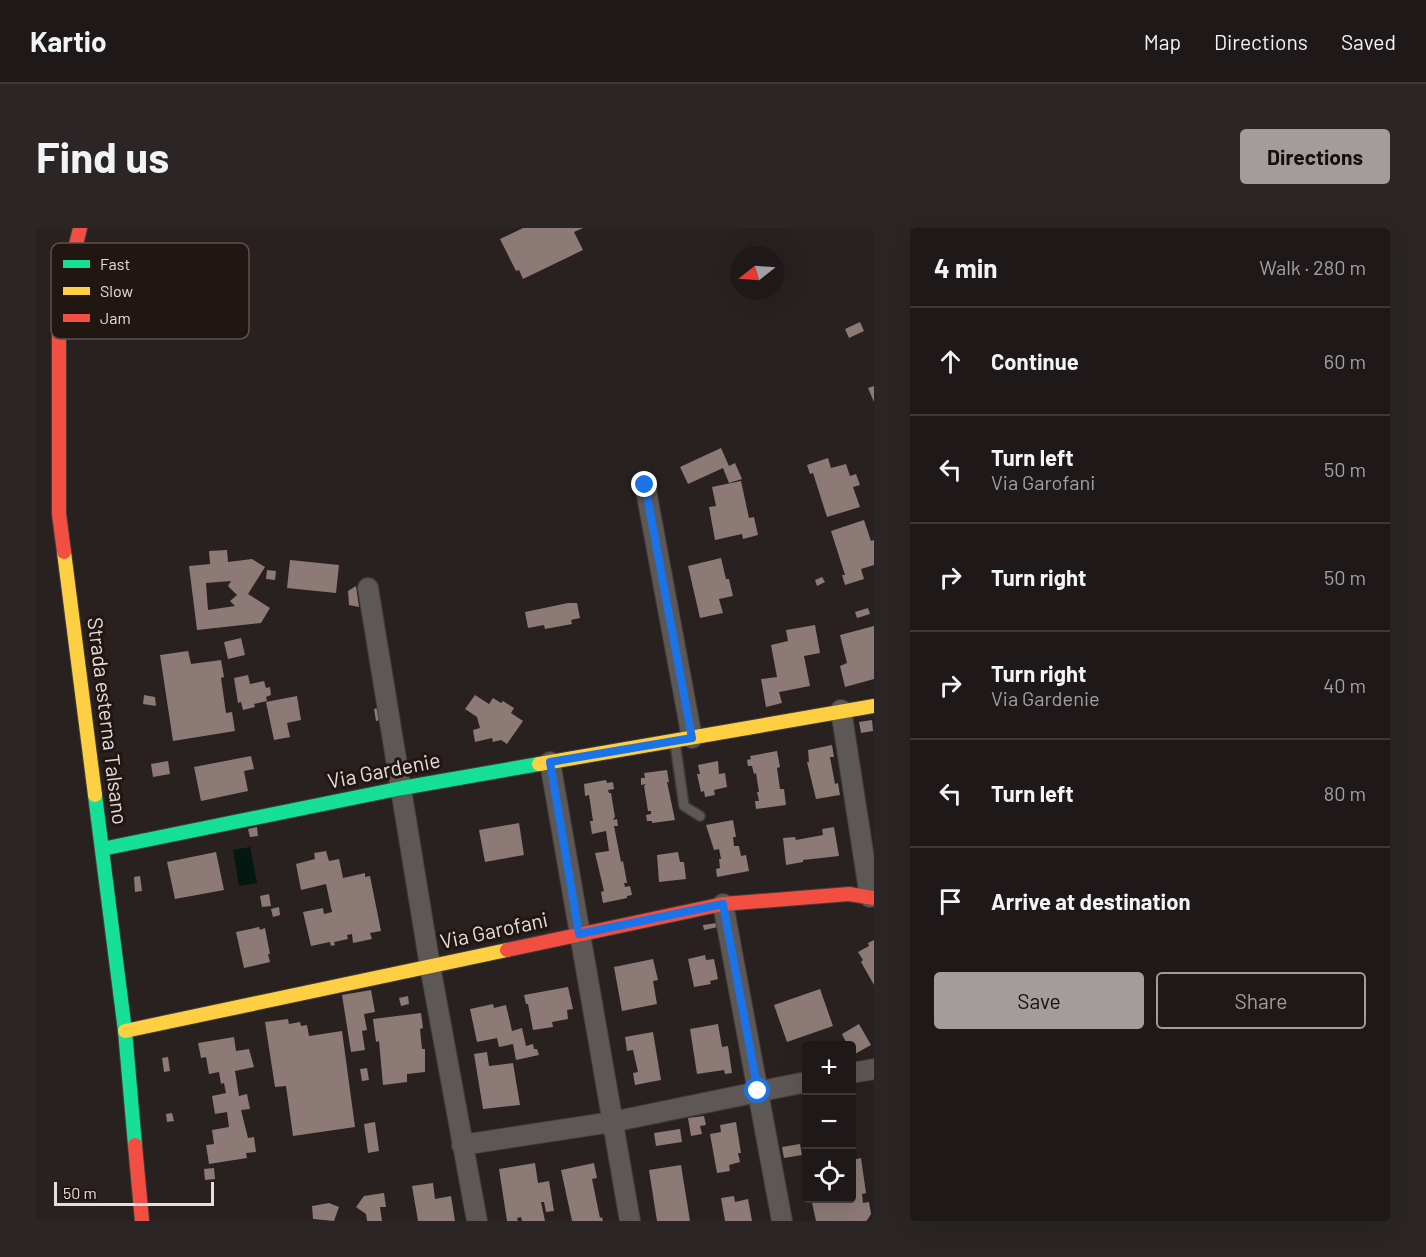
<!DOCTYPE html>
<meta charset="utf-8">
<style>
body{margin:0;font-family:Barlow,sans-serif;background:#2b2625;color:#f1f3f6}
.controls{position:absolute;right:18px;bottom:18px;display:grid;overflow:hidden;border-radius:6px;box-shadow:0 6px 24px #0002}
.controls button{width:54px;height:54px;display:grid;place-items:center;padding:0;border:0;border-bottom:2px solid #3c3837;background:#1e1918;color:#f1f3f6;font:30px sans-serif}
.compass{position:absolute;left:694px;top:18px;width:54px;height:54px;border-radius:50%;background:#1e1918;box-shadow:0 6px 24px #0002;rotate:253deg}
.scale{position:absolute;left:18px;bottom:15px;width:160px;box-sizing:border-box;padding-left:6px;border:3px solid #e7dedc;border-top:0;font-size:16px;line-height:21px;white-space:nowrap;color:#e7dedc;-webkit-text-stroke:4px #221613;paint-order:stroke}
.stop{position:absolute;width:18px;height:18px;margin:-14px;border:4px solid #1a73e8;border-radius:50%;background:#fff}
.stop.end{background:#1a73e8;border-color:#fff;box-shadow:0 2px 6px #0008}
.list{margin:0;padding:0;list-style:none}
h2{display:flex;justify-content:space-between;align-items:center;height:78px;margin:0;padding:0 24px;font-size:26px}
h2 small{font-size:20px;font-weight:400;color:#a1a0a2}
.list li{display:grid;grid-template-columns:39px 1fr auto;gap:18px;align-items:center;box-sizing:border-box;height:108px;padding:0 24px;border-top:2px solid #3c3837}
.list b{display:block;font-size:22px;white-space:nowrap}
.list p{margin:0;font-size:20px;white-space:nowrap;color:#a1a0a2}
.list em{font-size:20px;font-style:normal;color:#a1a0a2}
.actions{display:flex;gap:12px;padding:18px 24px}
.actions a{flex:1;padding:14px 0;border:2px solid #a49c9a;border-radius:6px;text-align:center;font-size:21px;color:#a49c9a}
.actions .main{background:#a49c9a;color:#111}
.icon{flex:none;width:33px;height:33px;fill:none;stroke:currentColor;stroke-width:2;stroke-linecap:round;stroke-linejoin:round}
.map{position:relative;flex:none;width:838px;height:993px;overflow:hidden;border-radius:6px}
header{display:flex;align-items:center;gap:36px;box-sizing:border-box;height:84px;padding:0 30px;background:#1e1918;border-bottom:2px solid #3c3837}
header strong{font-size:28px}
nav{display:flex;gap:33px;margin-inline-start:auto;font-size:21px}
.intro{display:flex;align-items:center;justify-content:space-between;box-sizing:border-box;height:144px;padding:0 36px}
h1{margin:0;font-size:42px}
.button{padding:15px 27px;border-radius:6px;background:#a49c9a;color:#111;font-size:21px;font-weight:700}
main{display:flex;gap:36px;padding:0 36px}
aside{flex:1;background:#1e1918;border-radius:6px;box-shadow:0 6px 24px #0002}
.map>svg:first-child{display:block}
.water{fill:#041710}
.building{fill:#8d7a76;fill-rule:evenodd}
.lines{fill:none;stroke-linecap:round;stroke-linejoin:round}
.lane-casing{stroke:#433d3c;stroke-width:12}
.street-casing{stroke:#433d3c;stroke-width:22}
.fast-casing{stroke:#433d3c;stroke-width:16}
.slow-casing{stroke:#433d3c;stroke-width:16}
.jam-casing{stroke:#433d3c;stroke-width:16}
.lane{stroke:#5d5756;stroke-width:9}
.street{stroke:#5d5756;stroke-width:20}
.fast{stroke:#16e098;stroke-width:14}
.slow{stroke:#ffcf43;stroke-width:14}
.jam{stroke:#f24e42;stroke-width:14}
.route{stroke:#1a73e8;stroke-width:8}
.labels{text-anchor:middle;stroke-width:6;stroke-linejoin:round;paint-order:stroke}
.street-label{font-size:21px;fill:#e7dedc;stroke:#221613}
.key{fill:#221613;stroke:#5d524f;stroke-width:1.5}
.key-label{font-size:16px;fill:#e7dedc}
</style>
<header>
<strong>Kartio</strong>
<nav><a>Map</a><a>Directions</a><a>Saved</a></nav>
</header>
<div class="intro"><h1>Find us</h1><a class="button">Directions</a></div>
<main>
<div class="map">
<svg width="838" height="993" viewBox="0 0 838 993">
<rect width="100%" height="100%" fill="#282120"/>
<!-- water -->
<path class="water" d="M 214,619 L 221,655 L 203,658 L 197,622 Z"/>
<!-- building -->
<path class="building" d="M 487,0 L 547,0 L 538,4 L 547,22 L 487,51 L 483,42 L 480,43 L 464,11 Z
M 824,94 L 828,103 L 813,110 L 809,101 Z
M 838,158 L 838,174 L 832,160 Z
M 685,220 L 693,238 L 699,235 L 706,251 L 693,255 L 687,240 L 652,256 L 644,239 Z
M 792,230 L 795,240 L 810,236 L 814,248 L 820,246 L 824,257 L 817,259 L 824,279 L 791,289 L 777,245 L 774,246 L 771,237 Z
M 705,253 L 713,290 L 718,289 L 722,307 L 707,311 L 706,306 L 679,312 L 673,279 L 680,278 L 676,259 Z
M 828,292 L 835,313 L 838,312 L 838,337 L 825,341 L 828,351 L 809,357 L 806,347 L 809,347 L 795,303 Z
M 191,322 L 192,334 L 216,331 L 229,339 L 212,366 L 234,380 L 225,395 L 161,402 L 153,338 L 174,336 L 173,323 ZM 195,353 L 192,358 L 201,367 L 194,373 L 199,378 L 172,382 L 170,355 Z
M 685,330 L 690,351 L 693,351 L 697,368 L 683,371 L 687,385 L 664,390 L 652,338 Z
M 254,332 L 303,337 L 300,365 L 251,360 Z
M 231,342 L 240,343 L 239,352 L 230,351 Z
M 786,349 L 789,354 L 781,358 L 779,352 Z
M 320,358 L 323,379 L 313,377 L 312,363 Z
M 532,375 L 541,375 L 544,390 L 535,392 L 536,396 L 509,401 L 508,397 L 492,400 L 489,384 Z
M 832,380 L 834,386 L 821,390 L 819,384 Z
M 779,397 L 784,425 L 768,428 L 774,458 L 743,464 L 746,475 L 730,479 L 725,451 L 741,449 L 735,417 L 752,413 L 750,402 Z
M 838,398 L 838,451 L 809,459 L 804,438 L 811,435 L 804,407 Z
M 205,410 L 209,427 L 192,431 L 188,414 Z
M 152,423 L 155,436 L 185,432 L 188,449 L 185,450 L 190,485 L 196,484 L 199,503 L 137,513 L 124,427 Z
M 212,447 L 214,456 L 228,453 L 230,460 L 234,459 L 235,467 L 230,469 L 231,473 L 218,476 L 219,479 L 207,482 L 205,474 L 202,475 L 198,450 Z
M 108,467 L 119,469 L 120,478 L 107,476 Z
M 439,467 L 453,476 L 457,470 L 465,475 L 467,473 L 478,480 L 475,485 L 487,493 L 471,516 L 465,512 L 457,514 L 456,510 L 439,514 L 437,502 L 444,500 L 441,489 L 429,481 Z
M 261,468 L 265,492 L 251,495 L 254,509 L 238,512 L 230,474 Z
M 342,480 L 344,492 L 340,493 L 338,481 Z
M 836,492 L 837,503 L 825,505 L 823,494 Z
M 796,517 L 798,529 L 794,529 L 799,556 L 802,555 L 804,567 L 780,571 L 771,534 L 773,534 L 772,522 Z
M 741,523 L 744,539 L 741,540 L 744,561 L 748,561 L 750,577 L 720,581 L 719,573 L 723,573 L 721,564 L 723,564 L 720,545 L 718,546 L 716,538 L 712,538 L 711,532 L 715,531 L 714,528 Z
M 215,528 L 218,541 L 208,543 L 212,563 L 165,573 L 158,539 Z
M 132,533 L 134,546 L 117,549 L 115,536 Z
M 682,533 L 683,546 L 689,545 L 691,559 L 678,562 L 679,567 L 669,569 L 668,563 L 665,564 L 661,546 L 664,546 L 662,537 Z
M 631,542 L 633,554 L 631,554 L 639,592 L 616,595 L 616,593 L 611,593 L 610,587 L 615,586 L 615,583 L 612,583 L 608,558 L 610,556 L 605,557 L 605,550 L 609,550 L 608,545 Z
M 570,552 L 571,555 L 577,554 L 578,561 L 572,562 L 573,565 L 575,565 L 579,589 L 577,592 L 581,591 L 582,598 L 578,598 L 585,634 L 587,633 L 591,655 L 588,655 L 589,659 L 594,658 L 596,667 L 591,668 L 591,670 L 567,675 L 565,664 L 568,663 L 559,625 L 573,623 L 570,603 L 556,606 L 554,593 L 557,593 L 553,567 L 549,568 L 548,556 Z
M 697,592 L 700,609 L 697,609 L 698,618 L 703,618 L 705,628 L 710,627 L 713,643 L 681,649 L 680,641 L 684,640 L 683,631 L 685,631 L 683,621 L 678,622 L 670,597 Z
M 483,595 L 488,627 L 449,634 L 443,602 Z
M 221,599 L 222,608 L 214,609 L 212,601 Z
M 798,599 L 803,628 L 767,632 L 767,634 L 750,637 L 747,610 L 759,609 L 760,612 L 787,607 L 786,601 Z
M 290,623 L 293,633 L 303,631 L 307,650 L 329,645 L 329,649 L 334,648 L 345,703 L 334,705 L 336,711 L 317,715 L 316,706 L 311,707 L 312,711 L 298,714 L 299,717 L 295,718 L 294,714 L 275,718 L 267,684 L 287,680 L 288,686 L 296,684 L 290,656 L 265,662 L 260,636 L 279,631 L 278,625 Z
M 180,624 L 188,662 L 139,671 L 131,634 Z
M 642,624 L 644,634 L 648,634 L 650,651 L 623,654 L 621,627 Z
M 104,648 L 106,663 L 99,664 L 98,649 Z
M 233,666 L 235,678 L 226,679 L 224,668 Z
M 243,679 L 244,687 L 237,689 L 235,681 Z
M 681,695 L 682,699 L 668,702 L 667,697 Z
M 223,699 L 224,702 L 229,700 L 234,726 L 232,726 L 234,734 L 208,740 L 200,704 Z
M 838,712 L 838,757 L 825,734 L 827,732 L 822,724 L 833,718 L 832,715 Z
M 669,727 L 670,732 L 678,731 L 682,751 L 674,753 L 675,756 L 658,759 L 652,731 Z
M 617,731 L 622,752 L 617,753 L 621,776 L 586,783 L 578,739 Z
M 532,759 L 537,781 L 531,782 L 532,791 L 516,794 L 517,799 L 497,802 L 492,776 L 490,776 L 488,767 Z
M 784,761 L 797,798 L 751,814 L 738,777 Z
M 335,762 L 339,784 L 328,786 L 331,802 L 326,803 L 329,822 L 315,824 L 306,767 Z
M 372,768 L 373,776 L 365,778 L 363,770 Z
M 457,776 L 458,780 L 470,777 L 476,803 L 486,800 L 490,818 L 497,816 L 498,821 L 501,821 L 503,827 L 480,832 L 477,816 L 463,819 L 461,810 L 441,814 L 434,781 Z
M 385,785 L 387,800 L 384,801 L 386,821 L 389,821 L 389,844 L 371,846 L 371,854 L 347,857 L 343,813 L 340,814 L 337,791 Z
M 252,791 L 253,796 L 264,794 L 265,798 L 271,797 L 273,808 L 306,803 L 319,899 L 257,908 L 250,858 L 239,859 L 229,794 Z
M 682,796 L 686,819 L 692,818 L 696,845 L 689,846 L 688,842 L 661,846 L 654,801 Z
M 823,796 L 835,817 L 817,827 L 816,818 L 812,818 L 806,806 Z
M 617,804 L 625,852 L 599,857 L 597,845 L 602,844 L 597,822 L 591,823 L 589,809 Z
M 198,809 L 200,823 L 213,821 L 218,839 L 199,843 L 203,868 L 211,866 L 214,881 L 205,882 L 212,910 L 218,909 L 220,924 L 210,925 L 211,930 L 173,936 L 170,917 L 178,916 L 176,902 L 193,899 L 191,884 L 179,886 L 176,868 L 190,865 L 188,855 L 185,856 L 183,844 L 173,846 L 170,829 L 165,830 L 162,815 Z
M 451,824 L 453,838 L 477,835 L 484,877 L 447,881 L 438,826 Z
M 132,829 L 134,843 L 128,844 L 126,830 Z
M 331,840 L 333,852 L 326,853 L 324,841 Z
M 136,885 L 138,893 L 131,894 L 130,886 Z
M 668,888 L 670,897 L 664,898 L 666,906 L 655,908 L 652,890 Z
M 339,894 L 343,923 L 332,925 L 328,896 Z
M 700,894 L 705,925 L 702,925 L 704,934 L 693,937 L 694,943 L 681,945 L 674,906 L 685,904 L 684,897 Z
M 644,901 L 646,914 L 620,918 L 618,905 Z
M 764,916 L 766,927 L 748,930 L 746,919 Z
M 825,930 L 830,965 L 826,966 L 827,975 L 833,974 L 835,986 L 832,991 L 830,993 L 780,993 L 775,970 L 816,970 L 816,932 Z
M 499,935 L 502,955 L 513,953 L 518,983 L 510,984 L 508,974 L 505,974 L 509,993 L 486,993 L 485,989 L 481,990 L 482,993 L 471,993 L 463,941 Z
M 558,935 L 561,950 L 556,951 L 564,990 L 566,989 L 567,993 L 536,993 L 525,942 Z
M 645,937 L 654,993 L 621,993 L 613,942 Z
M 178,940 L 179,951 L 169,952 L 168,941 Z
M 397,955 L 399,971 L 415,968 L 419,993 L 382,993 L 376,958 Z
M 348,965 L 350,979 L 344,979 L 346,993 L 331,993 L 330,986 L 320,979 L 328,968 Z
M 698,968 L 699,974 L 712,971 L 716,993 L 689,993 L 685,970 Z
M 293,975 L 303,979 L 298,993 L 277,991 L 276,978 Z"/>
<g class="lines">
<!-- lane casing -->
<g class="lane-casing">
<path id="lane" d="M 639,515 L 648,578 L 664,588"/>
</g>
<!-- street casing -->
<g class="street-casing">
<path id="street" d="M 609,257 L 656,510
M 332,360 L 394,738 L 441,993
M 805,482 L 834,669
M 514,534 L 594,993
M 687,676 L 746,993
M 816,845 L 838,841
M 426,917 L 576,894 L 770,854"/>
</g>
<!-- fast casing -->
<g class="fast-casing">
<path id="fast" d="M 59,567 L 89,803 L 99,917
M 66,621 L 366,560 L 503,536"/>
</g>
<!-- slow casing -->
<g class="slow-casing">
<path id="slow" d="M 28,324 L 59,567
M 503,536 L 838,478
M 89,803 L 471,722"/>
</g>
<!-- jam casing -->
<g class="jam-casing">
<path id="jam" d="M 28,324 L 23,286 L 23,88 L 44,0
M 471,722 L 687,676 L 813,666 L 838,670
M 99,917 L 106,993"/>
</g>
<!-- lane -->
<use href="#lane" class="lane"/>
<!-- street -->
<use href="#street" class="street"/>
<!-- fast -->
<use href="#fast" class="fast"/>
<!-- slow -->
<use href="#slow" class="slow"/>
<!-- jam -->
<use href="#jam" class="jam"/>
</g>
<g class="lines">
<!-- route -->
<path class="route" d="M 609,257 L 656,510 L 514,534 L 543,706 L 687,676 L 722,863"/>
</g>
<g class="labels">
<!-- street labels -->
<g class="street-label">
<text transform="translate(71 493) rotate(83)" y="7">Strada esterna Talsano</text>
<text transform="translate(348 543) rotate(-11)" y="7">Via Gardenie</text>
<text transform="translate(458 703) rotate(-12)" y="7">Via Garofani</text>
</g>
</g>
<!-- legend -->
<rect x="15" y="15" width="198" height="96" rx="9" class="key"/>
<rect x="27" y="32" width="27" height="8" fill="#16e098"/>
<rect x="27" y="59" width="27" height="8" fill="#ffcf43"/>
<rect x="27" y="86" width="27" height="8" fill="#f24e42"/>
<g class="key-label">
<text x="64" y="42">Fast</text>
<text x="64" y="69">Slow</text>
<text x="64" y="96">Jam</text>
</g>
</svg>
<div class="controls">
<button>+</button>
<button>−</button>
<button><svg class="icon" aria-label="locate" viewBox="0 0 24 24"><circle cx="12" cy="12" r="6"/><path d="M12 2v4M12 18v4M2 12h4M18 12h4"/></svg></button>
</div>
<svg class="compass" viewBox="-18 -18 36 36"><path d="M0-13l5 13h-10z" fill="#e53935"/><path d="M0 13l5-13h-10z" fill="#a1a0a2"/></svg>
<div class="scale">50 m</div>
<div class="stop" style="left:722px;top:863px"></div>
<div class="stop end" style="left:609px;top:257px"></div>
</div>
<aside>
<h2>4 min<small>Walk · 280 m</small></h2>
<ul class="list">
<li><svg class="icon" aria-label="ahead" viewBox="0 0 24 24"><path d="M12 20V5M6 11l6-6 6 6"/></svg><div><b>Continue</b></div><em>60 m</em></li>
<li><svg class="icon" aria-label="left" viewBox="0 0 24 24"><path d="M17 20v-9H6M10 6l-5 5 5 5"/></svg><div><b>Turn left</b><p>Via Garofani</p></div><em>50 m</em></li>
<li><svg class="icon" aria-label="right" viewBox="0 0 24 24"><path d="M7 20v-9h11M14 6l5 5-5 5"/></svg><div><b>Turn right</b></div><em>50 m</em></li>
<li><svg class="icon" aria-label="right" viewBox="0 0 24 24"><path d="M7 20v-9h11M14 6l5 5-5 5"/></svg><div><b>Turn right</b><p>Via Gardenie</p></div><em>40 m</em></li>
<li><svg class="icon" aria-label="left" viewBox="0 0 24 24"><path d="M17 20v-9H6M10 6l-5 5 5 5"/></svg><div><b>Turn left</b></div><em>80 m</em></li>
<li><svg class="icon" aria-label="arrive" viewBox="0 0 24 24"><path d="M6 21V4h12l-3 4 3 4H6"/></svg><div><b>Arrive at destination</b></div></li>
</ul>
<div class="actions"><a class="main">Save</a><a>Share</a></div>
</aside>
</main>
